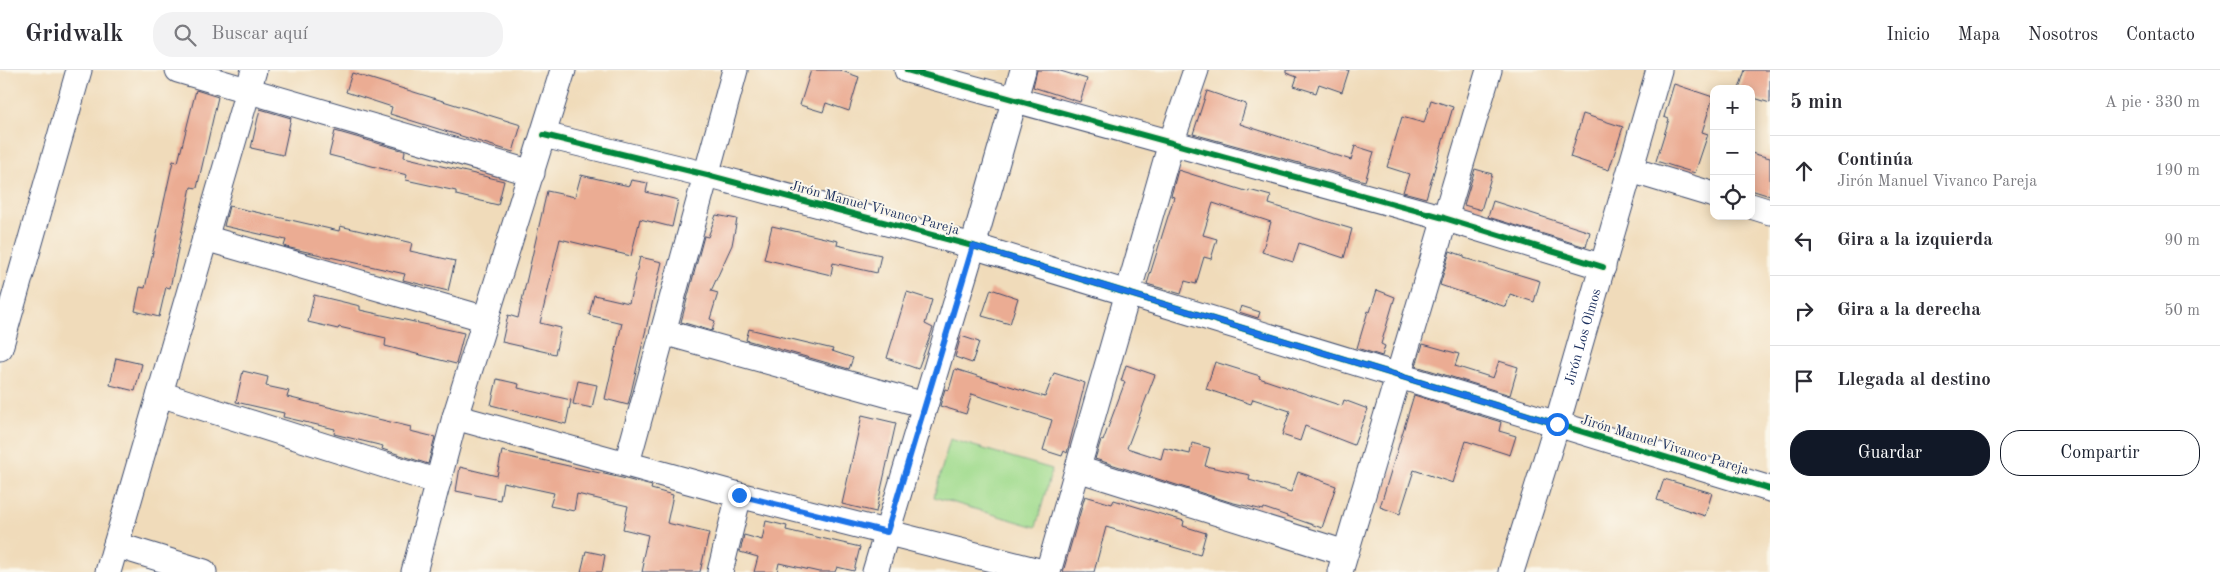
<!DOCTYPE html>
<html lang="es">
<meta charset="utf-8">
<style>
body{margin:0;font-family:"Old Standard TT",serif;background:#f2f2f3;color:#2b2b33}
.controls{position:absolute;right:15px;top:15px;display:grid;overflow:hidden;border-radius:10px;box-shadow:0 2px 12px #0003}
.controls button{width:45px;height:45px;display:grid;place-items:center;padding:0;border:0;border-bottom:1px solid #e1e1e2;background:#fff;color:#2b2b33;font:25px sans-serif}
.stop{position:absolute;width:15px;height:15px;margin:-11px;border:4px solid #1a73e8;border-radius:50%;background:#fff}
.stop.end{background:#1a73e8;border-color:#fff;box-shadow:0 1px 5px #0008}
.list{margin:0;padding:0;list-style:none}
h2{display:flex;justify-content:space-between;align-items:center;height:65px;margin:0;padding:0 20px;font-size:21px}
h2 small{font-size:16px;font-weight:400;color:#7c7c81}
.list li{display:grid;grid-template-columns:32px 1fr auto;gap:15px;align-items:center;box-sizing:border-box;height:70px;padding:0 20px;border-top:1px solid #e1e1e2}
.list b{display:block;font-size:19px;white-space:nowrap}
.list p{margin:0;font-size:16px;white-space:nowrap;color:#7c7c81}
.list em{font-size:16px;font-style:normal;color:#7c7c81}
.actions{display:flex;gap:10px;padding:15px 20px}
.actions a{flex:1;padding:11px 0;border:1px solid #111827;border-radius:20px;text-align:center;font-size:18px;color:#111827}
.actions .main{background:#111827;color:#fff}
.icon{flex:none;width:28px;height:28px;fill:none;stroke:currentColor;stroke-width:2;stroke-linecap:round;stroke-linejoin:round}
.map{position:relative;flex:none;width:1770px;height:502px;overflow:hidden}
header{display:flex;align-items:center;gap:30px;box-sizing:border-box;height:70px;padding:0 25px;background:#fff;border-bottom:1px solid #e1e1e2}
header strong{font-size:24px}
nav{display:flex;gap:28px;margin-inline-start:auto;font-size:18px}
.search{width:350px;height:45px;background:#f2f2f3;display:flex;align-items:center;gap:12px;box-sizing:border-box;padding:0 18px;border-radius:20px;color:#7c7c81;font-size:19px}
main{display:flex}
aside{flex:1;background:#fff}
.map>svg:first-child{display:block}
.green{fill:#a2dc8f;stroke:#5e8676}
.building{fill:#ebac93}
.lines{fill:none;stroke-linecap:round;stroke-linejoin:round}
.minor-casing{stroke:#3b496c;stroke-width:27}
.minor{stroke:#fff;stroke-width:25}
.cycleway-casing{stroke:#fbf7ec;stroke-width:9}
.cycleway{stroke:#00873e;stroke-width:6}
.route{stroke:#1a73e8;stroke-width:6}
.labels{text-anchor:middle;stroke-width:4;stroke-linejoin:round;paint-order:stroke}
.street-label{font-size:14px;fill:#1b2f5e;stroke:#fbf7ec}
</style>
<header>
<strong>Gridwalk</strong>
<div class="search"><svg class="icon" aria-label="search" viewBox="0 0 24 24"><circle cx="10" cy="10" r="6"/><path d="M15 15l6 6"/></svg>Buscar aquí</div>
<nav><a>Inicio</a><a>Mapa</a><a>Nosotros</a><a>Contacto</a></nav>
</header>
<main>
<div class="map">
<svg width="1770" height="502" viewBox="0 0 1770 502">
<rect width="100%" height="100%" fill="#fbf7ec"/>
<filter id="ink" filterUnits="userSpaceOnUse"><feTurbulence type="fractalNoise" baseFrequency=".02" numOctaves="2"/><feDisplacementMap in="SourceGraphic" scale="10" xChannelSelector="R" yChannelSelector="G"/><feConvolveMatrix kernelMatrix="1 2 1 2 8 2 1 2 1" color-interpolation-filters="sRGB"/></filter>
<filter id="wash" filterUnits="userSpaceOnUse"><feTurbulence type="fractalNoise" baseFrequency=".0096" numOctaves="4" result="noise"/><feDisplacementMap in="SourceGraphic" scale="20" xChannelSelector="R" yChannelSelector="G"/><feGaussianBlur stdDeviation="1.12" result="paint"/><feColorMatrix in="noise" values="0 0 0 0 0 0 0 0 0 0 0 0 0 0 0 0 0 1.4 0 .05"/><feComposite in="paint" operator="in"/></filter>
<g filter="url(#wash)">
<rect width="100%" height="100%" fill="#f0dbba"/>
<!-- green -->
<path class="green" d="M 950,369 L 1052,399 L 1036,457 L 934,427 Z"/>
<g id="blocks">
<!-- building -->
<path class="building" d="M 811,0 L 839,0 L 859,7 L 849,41 L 826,33 L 823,42 L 800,35 Z
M 1037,0 L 1057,0 L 1087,9 L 1080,32 L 1033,17 Z
M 1286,0 L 1349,0 L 1342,22 L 1319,14 L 1316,23 L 1294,16 L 1297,7 L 1286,3 Z
M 1745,0 L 1770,0 L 1770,33 L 1751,27 L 1751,19 L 1739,19 Z
M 352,3 L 521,55 L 513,82 L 390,44 L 392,37 L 346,22 Z
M 1674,14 L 1713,27 L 1702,62 L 1708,64 L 1695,103 L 1656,91 L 1669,49 L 1664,47 Z
M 196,20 L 218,27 L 197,118 L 191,117 L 170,218 L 166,217 L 159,247 L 135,241 L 140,217 L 145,218 L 173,91 L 178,92 Z
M 1207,21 L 1246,34 L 1240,54 L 1351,90 L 1355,76 L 1374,82 L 1365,111 L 1193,64 Z
M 1431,30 L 1453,37 L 1426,128 L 1403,122 L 1409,104 L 1387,97 L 1402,47 L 1424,53 Z
M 260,39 L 291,48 L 283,85 L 251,78 Z
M 1583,44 L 1623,57 L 1609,100 L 1570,87 Z
M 335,61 L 405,81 L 404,87 L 504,111 L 498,135 L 456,125 L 456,121 L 406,110 L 407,105 L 329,85 Z
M 1751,83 L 1770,88 L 1770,126 L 1751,120 Z
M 1475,99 L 1492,104 L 1481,140 L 1464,135 Z
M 1178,100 L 1249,122 L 1249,120 L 1271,126 L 1269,134 L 1352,159 L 1344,188 L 1299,173 L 1293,192 L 1262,182 L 1271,152 L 1213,133 L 1203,165 L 1217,169 L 1211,189 L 1204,187 L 1196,214 L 1185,211 L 1181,224 L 1147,214 L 1174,127 L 1171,126 Z
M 581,105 L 629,116 L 631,110 L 648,113 L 646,122 L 678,130 L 672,157 L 640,149 L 631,186 L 560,169 L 540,253 L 561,258 L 555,284 L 502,272 L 508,245 L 518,248 L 547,121 L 575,127 Z
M 1493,131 L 1590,162 L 1586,177 L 1488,147 Z
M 229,136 L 339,161 L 340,156 L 412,173 L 410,181 L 455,191 L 448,221 L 403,210 L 405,204 L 290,178 L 284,176 L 286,170 L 224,156 Z
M 716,145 L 737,149 L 732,175 L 711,221 L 718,223 L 710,249 L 715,251 L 712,261 L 681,252 L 704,166 L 708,167 Z
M 772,156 L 838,171 L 837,175 L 881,185 L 877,203 L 833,193 L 831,205 L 764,189 Z
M 1450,181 L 1464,186 L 1464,188 L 1540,211 L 1534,232 L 1510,224 L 1506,237 L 1440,215 Z
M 640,187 L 662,192 L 628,335 L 605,329 L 622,253 L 589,245 L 594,225 L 629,233 Z
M 991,219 L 1018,228 L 1010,254 L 982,246 Z
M 1377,220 L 1395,227 L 1381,274 L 1385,276 L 1382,286 L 1357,278 L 1368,241 L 1370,242 Z
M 907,222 L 932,230 L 925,254 L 933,258 L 918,299 L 887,288 Z
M 314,225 L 360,236 L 360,240 L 464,263 L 456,294 L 385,276 L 386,268 L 339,257 L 338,259 L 308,252 Z
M 1241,236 L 1260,242 L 1258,248 L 1239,242 Z
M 749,259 L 833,279 L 832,281 L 853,288 L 849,299 L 746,270 Z
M 961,266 L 979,272 L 972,293 L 955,287 Z
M 1423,274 L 1459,284 L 1455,296 L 1493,308 L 1499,291 L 1518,297 L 1510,325 L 1416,296 Z
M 116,288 L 142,294 L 135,321 L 110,315 Z
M 1215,292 L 1260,306 L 1259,308 L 1342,336 L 1344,330 L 1368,339 L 1354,375 L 1305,356 L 1300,371 L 1282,365 L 1290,341 L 1253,329 L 1251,334 L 1206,319 Z
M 1126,295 L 1155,305 L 1127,378 L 1161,389 L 1164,378 L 1190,384 L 1192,373 L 1210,378 L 1205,396 L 1250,405 L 1249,410 L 1291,422 L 1298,402 L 1336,416 L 1322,458 L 1264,438 L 1263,440 L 1230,432 L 1095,389 L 1101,370 L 1103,371 L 1125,312 L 1121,311 Z
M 955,299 L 1045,327 L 1054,303 L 1085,313 L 1067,383 L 1064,381 L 1062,386 L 1043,380 L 1052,350 L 972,324 L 966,344 L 940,336 L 945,319 L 949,320 Z
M 243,301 L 268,307 L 266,316 L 289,321 L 287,327 L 411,357 L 410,361 L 435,367 L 428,394 L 382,379 L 383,376 L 334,364 L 335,359 L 283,347 L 284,343 L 236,332 Z
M 497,309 L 519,314 L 518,318 L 571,330 L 566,354 L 491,335 Z
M 578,311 L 597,315 L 592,338 L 573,334 Z
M 1414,325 L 1501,352 L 1499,361 L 1516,366 L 1510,385 L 1466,371 L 1453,413 L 1414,400 L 1400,444 L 1380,437 Z
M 862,345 L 896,353 L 876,442 L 842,434 Z
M 502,381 L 622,408 L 652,416 L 651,419 L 673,425 L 667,453 L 709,463 L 700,502 L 642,502 L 644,493 L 642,492 L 648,465 L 623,459 L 628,436 L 577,424 L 574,441 L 550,436 L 554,423 L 503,412 L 500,430 L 456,421 L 460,397 L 497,406 Z
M 1664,409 L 1712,423 L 1705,446 L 1657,430 Z
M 1085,426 L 1112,434 L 1114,430 L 1184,451 L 1183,456 L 1206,463 L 1200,485 L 1106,457 L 1094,502 L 1063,502 Z
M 766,451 L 787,456 L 786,460 L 860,477 L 854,501 L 837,497 L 835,502 L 819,502 L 779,493 L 777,502 L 754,502 L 758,487 L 740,482 L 744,465 L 762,470 Z
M 586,481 L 605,485 L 602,502 L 581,502 Z"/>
</g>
</g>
<g filter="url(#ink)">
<use href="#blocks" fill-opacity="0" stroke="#3b496c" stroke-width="1"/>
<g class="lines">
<!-- minor casing -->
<g class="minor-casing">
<g id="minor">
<path d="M 178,0 L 532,103"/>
<path d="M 907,0 L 1444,148 L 1603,197"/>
<path d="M 544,65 L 707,105 L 973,176 L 1770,419"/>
<path d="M 1631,100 L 1714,125"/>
<path d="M 1751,136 L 1770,142"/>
<path d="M 205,168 L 486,249"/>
<path d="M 663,262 L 925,335"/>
<path d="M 0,278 L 79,0"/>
<path d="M 160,324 L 438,412"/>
<path d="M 455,347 L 739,425 L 1043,502"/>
<path d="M 627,393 L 735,0"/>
<path d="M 1078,399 L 1345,483"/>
<path d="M 116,475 L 204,502"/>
<path d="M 108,502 L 254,0"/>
<path d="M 414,502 L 455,347 L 563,0"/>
<path d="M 720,502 L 739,425"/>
<path d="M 875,502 L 973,176 L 1023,0"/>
<path d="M 1048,502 L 1171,73 L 1196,0"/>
<path d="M 1340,502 L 1489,0"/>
<path id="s1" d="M 1511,502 L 1557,354 L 1659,0"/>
</g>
</g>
<!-- minor -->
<use href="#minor" class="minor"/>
<!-- cycleway casing -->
<g class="cycleway-casing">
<path id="cycleway" d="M 907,0 L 1444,148 L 1603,197
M 544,65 L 707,105 L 973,176 L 1770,419"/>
</g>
<!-- cycleway -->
<use href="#cycleway" class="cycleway"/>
</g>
</g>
<g class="lines" filter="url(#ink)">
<!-- route -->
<path class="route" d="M 739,425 L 887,462 L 973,176 L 1557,354"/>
</g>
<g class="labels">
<!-- street labels -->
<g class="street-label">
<text transform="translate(875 137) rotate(15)" y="5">Jirón Manuel Vivanco Pareja</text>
<text dy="5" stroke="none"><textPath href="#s1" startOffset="246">Jirón Los Olmos</textPath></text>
<text transform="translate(1665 374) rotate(17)" y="5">Jirón Manuel Vivanco Pareja</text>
</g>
</g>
</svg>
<div class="controls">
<button>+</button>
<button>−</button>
<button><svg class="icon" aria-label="locate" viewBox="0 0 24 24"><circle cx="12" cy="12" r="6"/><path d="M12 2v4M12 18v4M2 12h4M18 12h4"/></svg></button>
</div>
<div class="stop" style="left:1557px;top:354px"></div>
<div class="stop end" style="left:739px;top:425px"></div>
</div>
<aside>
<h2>5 min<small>A pie · 330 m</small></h2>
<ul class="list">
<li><svg class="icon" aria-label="ahead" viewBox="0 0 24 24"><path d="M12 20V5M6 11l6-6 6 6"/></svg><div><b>Continúa</b><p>Jirón Manuel Vivanco Pareja</p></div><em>190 m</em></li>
<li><svg class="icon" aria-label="left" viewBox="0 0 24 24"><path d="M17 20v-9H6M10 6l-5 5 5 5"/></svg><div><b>Gira a la izquierda</b></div><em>90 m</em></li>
<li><svg class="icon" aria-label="right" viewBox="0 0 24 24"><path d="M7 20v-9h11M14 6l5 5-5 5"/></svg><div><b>Gira a la derecha</b></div><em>50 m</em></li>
<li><svg class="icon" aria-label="arrive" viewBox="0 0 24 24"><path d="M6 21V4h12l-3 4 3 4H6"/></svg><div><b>Llegada al destino</b></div></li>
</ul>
<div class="actions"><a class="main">Guardar</a><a>Compartir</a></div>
</aside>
</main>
